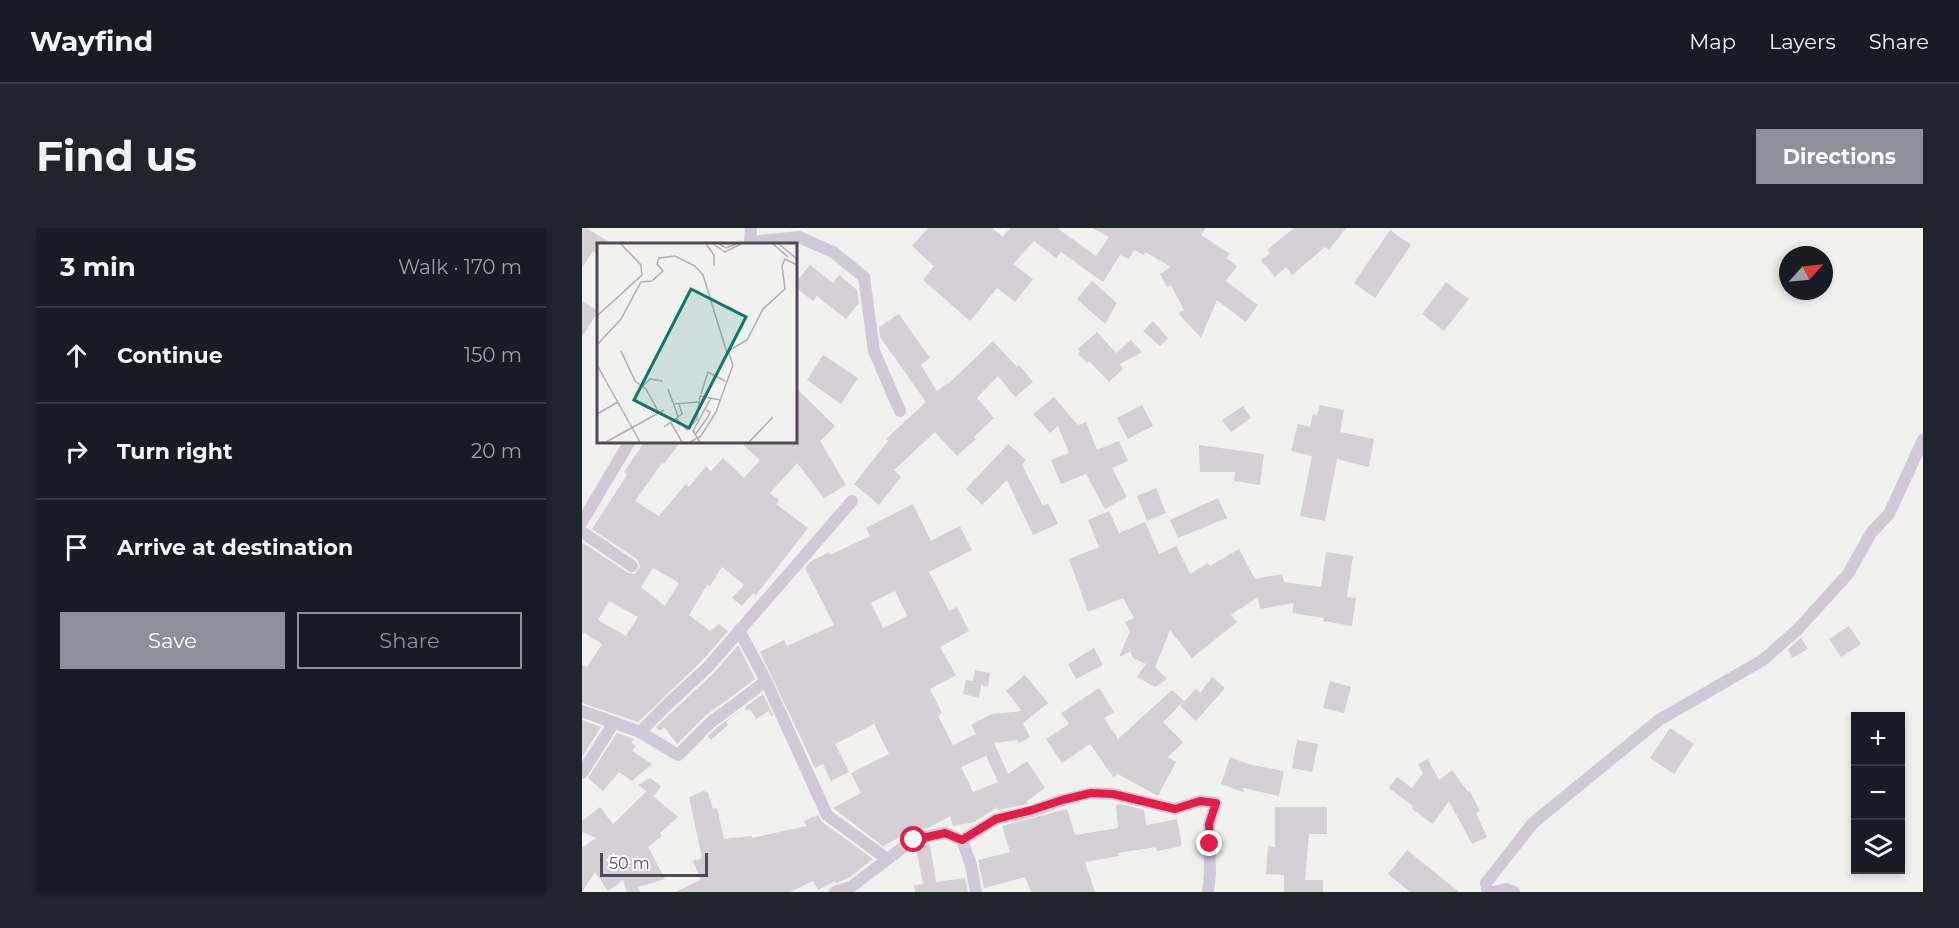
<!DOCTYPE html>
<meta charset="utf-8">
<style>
body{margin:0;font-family:Montserrat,sans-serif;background:#20242c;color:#f1f3f6}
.controls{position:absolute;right:18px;bottom:18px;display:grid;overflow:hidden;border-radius:0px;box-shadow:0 3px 9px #0003}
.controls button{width:54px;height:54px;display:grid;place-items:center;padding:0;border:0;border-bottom:2px solid #363941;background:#171b24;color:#f1f3f6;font:30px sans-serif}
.compass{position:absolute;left:1197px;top:18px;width:54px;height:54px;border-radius:50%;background:#171b24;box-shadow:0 3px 9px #0003;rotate:63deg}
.scale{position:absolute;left:18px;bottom:15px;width:108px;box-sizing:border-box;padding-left:6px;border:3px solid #53485b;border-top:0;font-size:16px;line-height:21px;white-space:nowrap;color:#53485b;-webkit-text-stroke:4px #fff;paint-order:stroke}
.stop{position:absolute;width:18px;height:18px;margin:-14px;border:4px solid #e11d48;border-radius:50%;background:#fff}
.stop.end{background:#e11d48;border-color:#fff;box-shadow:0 2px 6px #0008}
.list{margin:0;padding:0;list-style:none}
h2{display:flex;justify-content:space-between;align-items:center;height:78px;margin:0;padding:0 24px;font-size:26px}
h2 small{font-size:20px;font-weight:400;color:#9ea1a6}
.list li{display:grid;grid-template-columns:39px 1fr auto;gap:18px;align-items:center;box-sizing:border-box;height:96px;padding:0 24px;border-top:2px solid #363941}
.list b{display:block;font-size:22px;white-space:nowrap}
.list em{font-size:20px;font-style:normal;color:#9ea1a6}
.actions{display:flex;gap:12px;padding:18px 24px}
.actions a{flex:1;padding:14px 0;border:2px solid #8c9099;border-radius:0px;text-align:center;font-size:21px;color:#8c9099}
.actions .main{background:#8c9099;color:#fff}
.icon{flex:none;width:33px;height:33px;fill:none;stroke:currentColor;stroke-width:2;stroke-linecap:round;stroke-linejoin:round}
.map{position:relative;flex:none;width:1341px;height:664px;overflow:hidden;border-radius:0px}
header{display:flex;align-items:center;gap:36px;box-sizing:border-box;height:84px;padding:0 30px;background:#171b24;border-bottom:2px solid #363941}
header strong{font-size:28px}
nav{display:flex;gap:33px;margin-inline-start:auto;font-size:21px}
.intro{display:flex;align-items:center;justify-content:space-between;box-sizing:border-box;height:144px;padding:0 36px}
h1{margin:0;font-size:42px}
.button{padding:15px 27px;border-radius:0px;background:#8c9099;color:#fff;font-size:21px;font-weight:700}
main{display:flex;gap:36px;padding:0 36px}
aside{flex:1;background:#171b24;border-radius:0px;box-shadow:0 3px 9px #0003}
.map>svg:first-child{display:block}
.building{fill:#d5cfd6;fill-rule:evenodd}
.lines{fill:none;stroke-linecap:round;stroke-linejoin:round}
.minor{stroke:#d2c9d8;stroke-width:12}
.route{stroke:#e11d48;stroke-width:8}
.inset-road{fill:none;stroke:#b2adb4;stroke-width:1.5}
.view{fill:#0f766e;fill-opacity:0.15;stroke:#0f766e;stroke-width:3}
.inset-edge{fill:none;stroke:#53485b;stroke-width:3}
</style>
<header>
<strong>Wayfind</strong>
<nav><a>Map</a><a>Layers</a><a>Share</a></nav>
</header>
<div class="intro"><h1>Find us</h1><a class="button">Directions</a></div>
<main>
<aside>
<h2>3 min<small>Walk · 170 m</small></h2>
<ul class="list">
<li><svg class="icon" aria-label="ahead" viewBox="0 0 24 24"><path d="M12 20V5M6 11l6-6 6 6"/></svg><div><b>Continue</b></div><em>150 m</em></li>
<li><svg class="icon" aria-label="right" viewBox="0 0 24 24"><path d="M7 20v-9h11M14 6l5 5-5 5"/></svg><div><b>Turn right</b></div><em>20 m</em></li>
<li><svg class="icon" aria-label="arrive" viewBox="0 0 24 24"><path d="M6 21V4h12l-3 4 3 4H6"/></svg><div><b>Arrive at destination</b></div></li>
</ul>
<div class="actions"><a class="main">Save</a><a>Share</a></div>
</aside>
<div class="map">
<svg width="1341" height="664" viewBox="0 0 1341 664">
<rect width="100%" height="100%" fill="#f1f1ef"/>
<!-- building -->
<path class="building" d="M 0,0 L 4,0 L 31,16 L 16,16 L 16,27 L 11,23 L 0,40 Z
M 346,0 L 410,0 L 421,9 L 428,0 L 475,0 L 514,28 L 527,9 L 510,0 L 624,0 L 619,7 L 648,26 L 644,30 L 655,38 L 644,53 L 676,77 L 664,94 L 635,72 L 619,110 L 596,85 L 602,82 L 589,57 L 585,59 L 578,46 L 589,39 L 563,24 L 562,27 L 552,22 L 547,31 L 538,27 L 521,54 L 479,24 L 474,30 L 452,13 L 431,36 L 451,51 L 433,74 L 415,60 L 388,93 L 341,52 L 352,38 L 330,18 Z
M 712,0 L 764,0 L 747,22 L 743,19 L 710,47 L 704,39 L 693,49 L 679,32 L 688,25 L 685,22 Z
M 808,2 L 829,17 L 793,70 L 772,55 Z
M 228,37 L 251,55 L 257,47 L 275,62 L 277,75 L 264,91 L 235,68 L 231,73 L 213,59 L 213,55 Z
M 510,53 L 535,75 L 523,96 L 495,71 Z
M 864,54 L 887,71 L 862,103 L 840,86 Z
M 0,73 L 16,83 L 0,109 Z
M 317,86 L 348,130 L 339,137 L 355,163 L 365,155 L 366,156 L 411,113 L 435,139 L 437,137 L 451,154 L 433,169 L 416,148 L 395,170 L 412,190 L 392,209 L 394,211 L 375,228 L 353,204 L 312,242 L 319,249 L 297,277 L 272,256 L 306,213 L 304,211 L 344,174 L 298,109 L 297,99 Z
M 571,93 L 586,110 L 578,118 L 561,103 Z
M 515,104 L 534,125 L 549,112 L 560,124 L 538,136 L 541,141 L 527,154 L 507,133 L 505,135 L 496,126 L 498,123 L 496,121 Z
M 241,127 L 276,150 L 259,176 L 225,152 Z
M 213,159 L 253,198 L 238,213 L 264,257 L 242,270 L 215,235 L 188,265 L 197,272 L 194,276 L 226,300 L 174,367 L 171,365 L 160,378 L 150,370 L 162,357 L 140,339 L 128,358 L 125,357 L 107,387 L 128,403 L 137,396 L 146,403 L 120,433 L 56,494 L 0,475 L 0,437 L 5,439 L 20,416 L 0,404 L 0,316 L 1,315 L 46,345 L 53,346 L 58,339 L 55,331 L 10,301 L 45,247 L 42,244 L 63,213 L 99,213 L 82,236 L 80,235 L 53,273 L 77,288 L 104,256 L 107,259 L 124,238 L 129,243 L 141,230 L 162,250 L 178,232 L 157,213 L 213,213 ZM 71,340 L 97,355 L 83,378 L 59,359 ZM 27,373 L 56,389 L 44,408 L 16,392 Z
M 472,169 L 496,197 L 504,194 L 515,222 L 537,213 L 546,233 L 530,240 L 545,269 L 523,281 L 504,246 L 479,256 L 469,232 L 487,225 L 476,198 L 468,205 L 451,186 Z
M 560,177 L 571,198 L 546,211 L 535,190 Z
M 738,177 L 762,182 L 758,204 L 792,211 L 787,239 L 755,231 L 743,293 L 718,288 L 730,228 L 709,223 L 716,196 L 728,199 L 731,186 L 735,187 Z
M 661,178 L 669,190 L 649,204 L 640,192 Z
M 426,216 L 444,232 L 440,237 L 461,278 L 466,275 L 476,296 L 451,307 L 425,252 L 400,277 L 384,261 Z
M 617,217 L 682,226 L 678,257 L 652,253 L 653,244 L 618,244 Z
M 574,260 L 584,285 L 565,293 L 555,268 Z
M 636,270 L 645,290 L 596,310 L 588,292 Z
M 331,276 L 349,313 L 378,298 L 390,322 L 347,344 L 367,383 L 375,379 L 387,403 L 358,419 L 374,447 L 348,461 L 360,485 L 356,488 L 371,517 L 394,506 L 389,497 L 410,486 L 440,483 L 424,463 L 443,447 L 466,475 L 441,495 L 448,509 L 437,515 L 435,512 L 412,515 L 426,546 L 445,533 L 463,560 L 445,573 L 446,576 L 416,582 L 415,579 L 393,594 L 371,598 L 368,588 L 346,600 L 331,602 L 301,618 L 251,580 L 279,565 L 269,545 L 307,526 L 292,496 L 253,516 L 267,544 L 249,553 L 241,536 L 233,540 L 178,424 L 202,412 L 205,418 L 252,397 L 223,340 L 228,334 L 247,324 L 248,327 L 288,308 L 284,300 ZM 313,363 L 325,388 L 301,400 L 289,375 ZM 404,528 L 416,554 L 391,564 L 379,539 Z
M 527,283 L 537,305 L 563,294 L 577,326 L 594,318 L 608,346 L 626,335 L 628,338 L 657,321 L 673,351 L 700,346 L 702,354 L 739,359 L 744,324 L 771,328 L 765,369 L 774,370 L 770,398 L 741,393 L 742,390 L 710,385 L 712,375 L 678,381 L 676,369 L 649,387 L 655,394 L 610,430 L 588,402 L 573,439 L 585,451 L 573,459 L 555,449 L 564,436 L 551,430 L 548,424 L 537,429 L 548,403 L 543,394 L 552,390 L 541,370 L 506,384 L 487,331 L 517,319 L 506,292 Z
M 1267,398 L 1279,416 L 1259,429 L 1247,411 Z
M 1219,410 L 1226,421 L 1210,430 L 1206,421 Z
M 156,417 L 173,451 L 123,488 L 95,516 L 82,499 L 78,503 L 74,499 L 132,445 Z
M 512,420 L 521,437 L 494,451 L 486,436 Z
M 393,442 L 408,445 L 406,459 L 399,457 L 397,470 L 381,466 L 384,452 L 391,453 Z
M 630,449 L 643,460 L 614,493 L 598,478 L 614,461 L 618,465 Z
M 748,453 L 769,459 L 762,485 L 741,480 Z
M 517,460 L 532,484 L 522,490 L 536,511 L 590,462 L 602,473 L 581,494 L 601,514 L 586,529 L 594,534 L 576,568 L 536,546 L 531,549 L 508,516 L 480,535 L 464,511 L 487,496 L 479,485 Z
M 181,466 L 191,487 L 189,488 L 187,483 L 174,491 L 168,481 L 164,483 L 163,479 Z
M 163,479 L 144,494 L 146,497 L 129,512 L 126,508 L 133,501 Z
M 0,492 L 19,499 L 0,529 Z
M 1088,500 L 1112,516 L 1092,546 L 1068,530 Z
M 35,505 L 52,511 L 49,515 L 54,518 L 50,523 L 70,536 L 50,553 L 37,544 L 21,563 L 6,550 Z
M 715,512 L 736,516 L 730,544 L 710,540 Z
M 648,529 L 666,536 L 702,543 L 697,568 L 662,560 L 661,564 L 639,556 Z
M 846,531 L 857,552 L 870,542 L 886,564 L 888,563 L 898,583 L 894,585 L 905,609 L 890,616 L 867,573 L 851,596 L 830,581 L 831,578 L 807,560 L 815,549 L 830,560 L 841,545 L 836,536 Z
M 68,550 L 79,558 L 72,568 L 56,557 Z
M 65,563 L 96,589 L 78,605 L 80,608 L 66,619 L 83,651 L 56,659 L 58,664 L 45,664 L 41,652 L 26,663 L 13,644 L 0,664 L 0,620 L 14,610 L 0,604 L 0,593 L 18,579 L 31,596 Z
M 122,563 L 126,565 L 131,581 L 135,580 L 142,611 L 170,608 L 170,610 L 225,598 L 222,594 L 231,588 L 232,589 L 236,587 L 240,594 L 291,631 L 268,649 L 254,655 L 253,653 L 236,662 L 231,653 L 208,664 L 93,664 L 119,652 L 111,633 L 120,630 L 107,569 Z
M 538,576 L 562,582 L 564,597 L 595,591 L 600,618 L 575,623 L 574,619 L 536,625 L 537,628 L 503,634 L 513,664 L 449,664 L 443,649 L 402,660 L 396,632 L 428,624 L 420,598 L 485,581 L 493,607 L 536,600 L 534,577 Z
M 693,579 L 745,579 L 745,606 L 727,606 L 723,652 L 741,652 L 741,664 L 702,664 L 702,647 L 684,646 L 686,618 L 693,619 Z
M 348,616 L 354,654 L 383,650 L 386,664 L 333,664 L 332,657 L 341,656 L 334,620 Z
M 825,622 L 877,664 L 828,664 L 806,646 Z"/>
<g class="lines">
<!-- minor -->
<path class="minor" d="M 168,14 L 217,9 L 251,24 L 282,49 L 292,123 L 318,183
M 168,16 L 169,0
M 0,294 L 48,213
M 0,304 L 50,338
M 157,402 L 184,453 L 245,587 L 305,631
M 0,483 L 58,504 L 96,527 L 128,495 L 184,453
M 58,504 L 90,472 L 126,439 L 270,273
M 0,545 L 31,496
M 380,612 L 414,591 L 450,583 L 480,572 L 509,565 L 531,566 L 593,581 L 618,573 L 634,575 L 627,596 L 628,646 L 626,664
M 253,664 L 269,659 L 332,611 L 363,605 L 380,612 L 389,637 L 394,664
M 906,664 L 904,655 L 951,595 L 1077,492 L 1181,432 L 1215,402 L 1266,346 L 1289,305 L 1307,286 L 1341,212
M 912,664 L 924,661 L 932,664"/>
</g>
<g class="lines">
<!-- route -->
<path class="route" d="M 332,612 L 363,605 L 380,612 L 414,591 L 450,582 L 480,572 L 509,565 L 531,566 L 593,581 L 618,573 L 634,575 L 627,596 L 628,616"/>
</g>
<!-- overview -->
<g transform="translate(15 15)">
<rect width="200" height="200" fill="#f1f1ef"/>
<path class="inset-road" d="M 109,1 L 117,12 L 117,23M 116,1 L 128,9 L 144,1M 122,1 L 129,5 L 139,1M 176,1 L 191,14M 182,1 L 200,16M 0,73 L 45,32 L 44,22 L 24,1M 0,102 L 24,76 L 44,39 L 55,38 L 66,28 L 60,21 L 62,15 L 78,13 L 98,23 L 106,32 L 130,110M 24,108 L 38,138 L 49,146 L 62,170M 0,122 L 43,199M 45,144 L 53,136 L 66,138M 71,146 L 81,173M 104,151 L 111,129 L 128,138M 77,161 L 102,159M 0,171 L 21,159M 79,175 L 90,187 L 100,176 L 103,153 L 123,157M 74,180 L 85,199M 67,184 L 85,171 L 82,161M 98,192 L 111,174 L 113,169 L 109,167M 9,199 L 67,167M 93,199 L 104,193 L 119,169 L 136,122 L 131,108 L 150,97 L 166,66 L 188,46 L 185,23 L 188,16 L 200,22M 103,199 L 96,188 L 114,155M 152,199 L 176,174"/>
<path class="view" d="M 94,46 L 149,74 L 92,185 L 37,157 Z"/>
<rect width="200" height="200" class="inset-edge"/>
</g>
</svg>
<div class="controls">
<button>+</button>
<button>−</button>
<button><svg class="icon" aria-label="layers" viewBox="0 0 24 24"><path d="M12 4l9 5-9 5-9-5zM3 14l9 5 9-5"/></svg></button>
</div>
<svg class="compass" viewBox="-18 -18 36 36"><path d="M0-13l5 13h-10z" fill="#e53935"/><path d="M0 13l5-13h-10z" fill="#9ea1a6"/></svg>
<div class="scale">50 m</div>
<div class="stop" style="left:332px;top:612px"></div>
<div class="stop end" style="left:628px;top:616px"></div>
</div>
</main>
